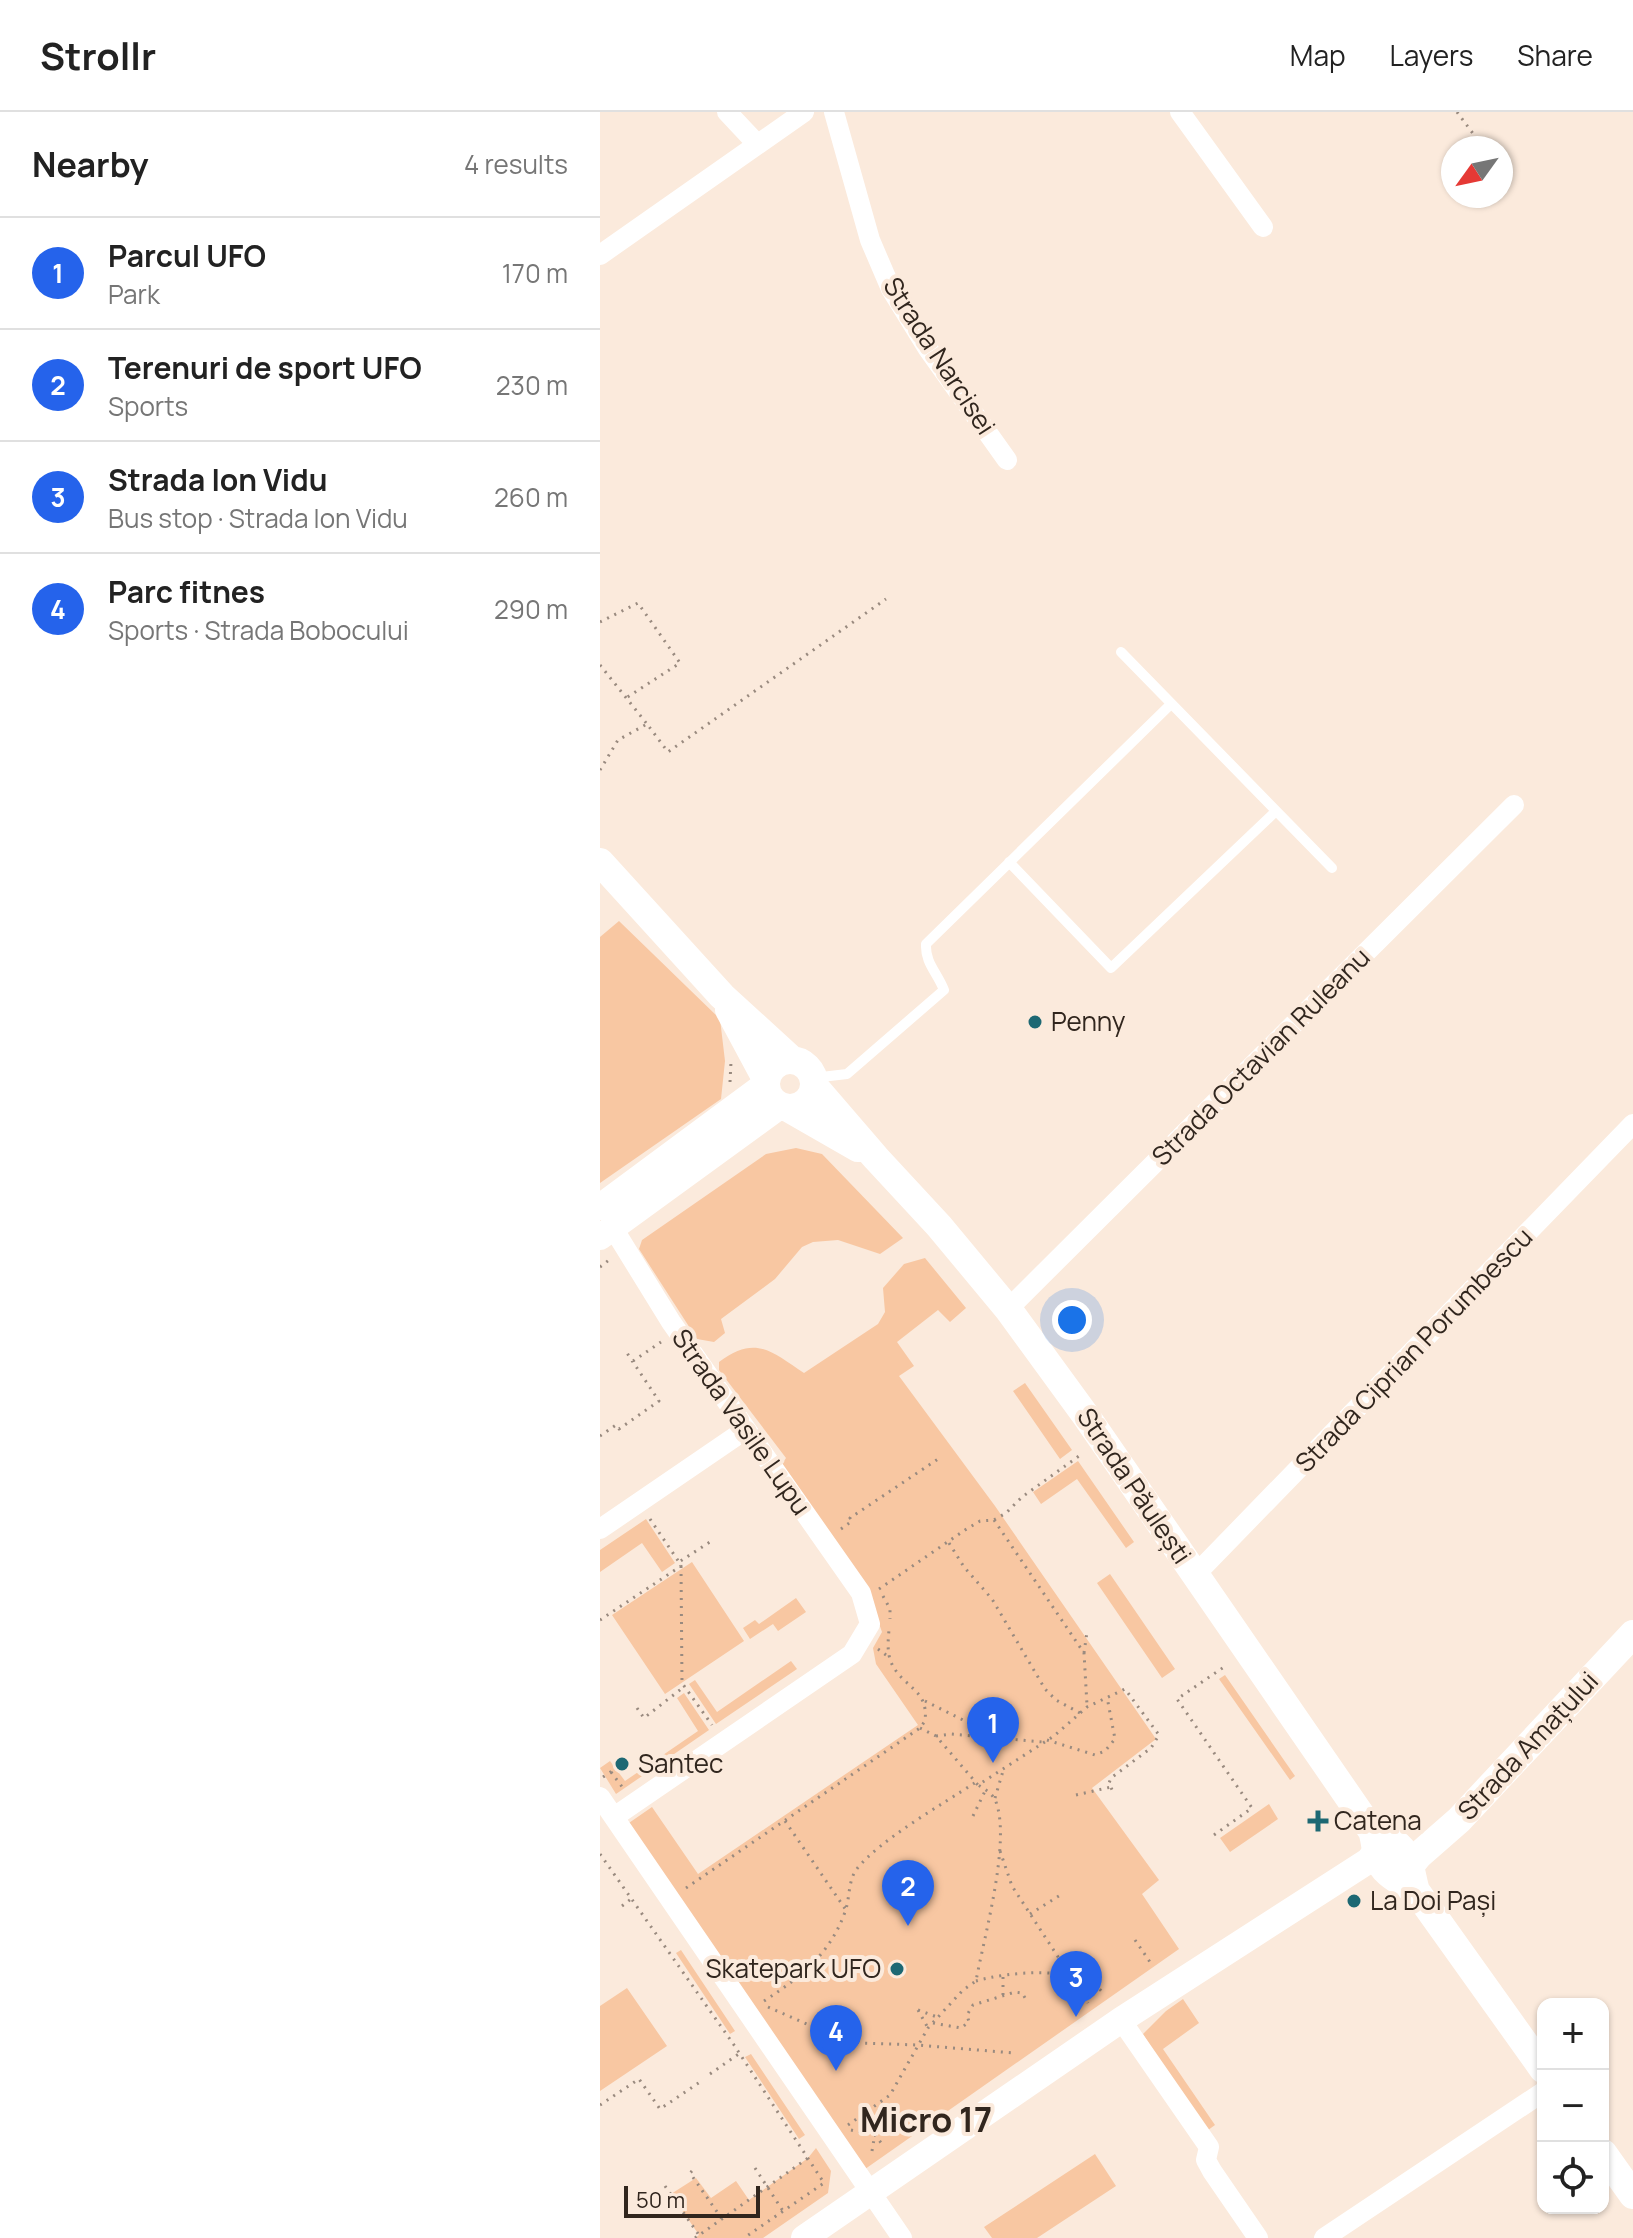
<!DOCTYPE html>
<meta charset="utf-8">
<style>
body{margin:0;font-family:Manrope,sans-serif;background:#f2f2f2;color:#222}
.controls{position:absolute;right:24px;bottom:24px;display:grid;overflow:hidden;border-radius:16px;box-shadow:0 2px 6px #0004}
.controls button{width:72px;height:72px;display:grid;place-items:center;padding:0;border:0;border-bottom:2px solid #e0e0e0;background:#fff;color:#222;font:40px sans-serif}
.compass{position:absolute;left:841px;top:24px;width:72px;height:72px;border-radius:50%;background:#fff;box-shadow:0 2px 6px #0004;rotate:237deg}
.scale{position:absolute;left:24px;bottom:20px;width:136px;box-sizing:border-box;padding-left:8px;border:4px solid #31261e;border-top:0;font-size:22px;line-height:28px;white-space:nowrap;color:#31261e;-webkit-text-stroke:6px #fbeadc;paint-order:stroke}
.you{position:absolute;left:472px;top:1208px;width:28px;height:28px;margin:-20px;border:6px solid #fff;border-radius:50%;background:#1a73e8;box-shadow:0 0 0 12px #1a73e833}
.badge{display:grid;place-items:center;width:52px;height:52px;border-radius:50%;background:#2563eb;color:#fff;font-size:26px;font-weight:700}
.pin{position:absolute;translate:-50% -66px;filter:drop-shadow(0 2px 4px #0008)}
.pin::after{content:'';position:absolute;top:42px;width:28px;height:24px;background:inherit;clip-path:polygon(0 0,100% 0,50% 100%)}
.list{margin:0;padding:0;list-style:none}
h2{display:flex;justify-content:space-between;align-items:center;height:104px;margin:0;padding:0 32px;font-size:34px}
h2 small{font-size:26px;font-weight:400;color:#767676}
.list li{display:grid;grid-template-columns:52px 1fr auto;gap:24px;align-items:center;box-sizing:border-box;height:112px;padding:0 32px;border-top:2px solid #e0e0e0}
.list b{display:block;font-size:30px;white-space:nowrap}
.list p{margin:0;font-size:26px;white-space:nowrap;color:#767676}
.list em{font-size:26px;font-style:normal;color:#767676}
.icon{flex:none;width:44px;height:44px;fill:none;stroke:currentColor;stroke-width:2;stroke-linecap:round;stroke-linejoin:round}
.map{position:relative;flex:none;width:1033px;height:2126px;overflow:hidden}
header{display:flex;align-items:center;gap:48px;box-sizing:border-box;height:112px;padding:0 40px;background:#fff;border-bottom:2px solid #e0e0e0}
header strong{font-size:38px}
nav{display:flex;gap:44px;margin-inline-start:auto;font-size:28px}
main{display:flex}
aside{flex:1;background:#fff}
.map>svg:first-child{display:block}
.green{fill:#f8c7a2}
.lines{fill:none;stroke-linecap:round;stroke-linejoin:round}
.path{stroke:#998a7f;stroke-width:3;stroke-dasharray:2 6;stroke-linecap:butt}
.service{stroke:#fff;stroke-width:10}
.minor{stroke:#fff;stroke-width:20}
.tertiary{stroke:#fff;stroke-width:26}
.secondary{stroke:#fff;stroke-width:28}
.poi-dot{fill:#1d6873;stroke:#fbeadc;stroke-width:3}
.labels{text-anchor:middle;stroke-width:8;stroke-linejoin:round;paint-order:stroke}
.street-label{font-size:26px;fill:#31261e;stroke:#fbeadc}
.poi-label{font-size:26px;fill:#31261e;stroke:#fbeadc;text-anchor:start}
.district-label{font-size:34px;font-weight:bold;fill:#31261e;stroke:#fbeadc}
</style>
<header>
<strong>Strollr</strong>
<nav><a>Map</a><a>Layers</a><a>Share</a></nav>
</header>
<main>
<aside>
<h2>Nearby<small>4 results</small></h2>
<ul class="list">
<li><span class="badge">1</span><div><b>Parcul UFO</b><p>Park</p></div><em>170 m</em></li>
<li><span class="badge">2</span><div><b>Terenuri de sport UFO</b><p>Sports</p></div><em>230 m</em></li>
<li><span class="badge">3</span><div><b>Strada Ion Vidu</b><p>Bus stop · Strada Ion Vidu</p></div><em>260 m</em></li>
<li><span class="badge">4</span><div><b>Parc fitnes</b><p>Sports · Strada Bobocului</p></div><em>290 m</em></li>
</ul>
</aside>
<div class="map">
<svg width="1033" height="2126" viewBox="0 0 1033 2126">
<rect width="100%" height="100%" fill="#fbeadc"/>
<!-- green -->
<path class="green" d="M 19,809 L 120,907 L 125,949 L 121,987 L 0,1071 L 0,825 Z
M 196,1036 L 222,1042 L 303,1126 L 280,1142 L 238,1128 L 213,1130 L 202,1135 L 175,1167 L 121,1207 L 125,1221 L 114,1230 L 97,1227 L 39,1137 L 42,1128 L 166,1042 Z
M 325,1146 L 366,1196 L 350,1210 L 338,1198 L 297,1230 L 314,1254 L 299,1264 L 395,1394 L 556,1627 L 492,1676 L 559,1768 L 542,1782 L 579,1837 L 258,2062 L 26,1713 L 52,1695 L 98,1762 L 318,1613 L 276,1552 L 273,1536 L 282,1520 L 267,1478 L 182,1352 L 186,1346 L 119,1258 L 119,1250 C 156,1222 172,1240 204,1261 L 278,1212 L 285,1200 L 283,1176 L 304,1152 Z
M 425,1271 L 472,1338 L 460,1347 L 413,1279 Z
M 478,1349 L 534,1430 L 526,1436 L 477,1367 L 441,1392 L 433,1380 Z
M 46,1407 L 75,1451 L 62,1460 L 42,1431 L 0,1460 L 0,1438 Z
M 92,1450 L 144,1529 L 65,1582 L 12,1503 Z
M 510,1462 L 575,1557 L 562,1566 L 497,1471 Z
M 196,1486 L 206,1500 L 178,1519 L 173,1512 L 150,1527 L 143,1516 L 155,1508 L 159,1512 Z
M 191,1549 L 197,1557 L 116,1612 L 89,1572 L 95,1568 L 117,1600 Z
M 625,1563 L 695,1664 L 690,1668 L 619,1567 Z
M 84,1581 L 109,1618 L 16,1682 L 0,1656 L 10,1649 L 25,1669 L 98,1619 L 77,1586 Z
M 669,1692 L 678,1707 L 630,1740 L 620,1726 Z
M 81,1838 L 135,1919 L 130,1922 L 76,1841 Z
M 27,1876 L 67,1934 L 0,1979 L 0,1894 Z
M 583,1887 L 599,1911 L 563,1937 L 615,2013 L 604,2021 L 543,1922 L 566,1899 Z
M 151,1942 L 205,2023 L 199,2027 L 145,1945 Z
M 216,2036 L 231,2059 L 228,2081 L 163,2126 L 95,2126 L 99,2123 L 71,2082 L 96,2066 L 111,2086 L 136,2069 L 149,2088 L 208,2046 Z
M 495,2042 L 516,2074 L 437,2126 L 392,2126 L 384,2115 Z"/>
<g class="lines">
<!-- path -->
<path class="path" d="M 857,0 L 883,35
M 0,510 L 38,491 L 80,551 L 26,586
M 0,553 L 47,612
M 0,658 L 18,628 L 47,612 L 68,640 L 286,487
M 130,970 L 131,950
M 0,1155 L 9,1148
M 33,1249 L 61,1230
M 0,1324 L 16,1313 L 19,1317 L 59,1289 L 27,1241
M 50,1407 L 79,1450
M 394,1408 L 484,1541 L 487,1593
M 241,1417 L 252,1409 L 250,1406 L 338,1347
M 349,1431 L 364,1455 L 392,1487 L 445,1577 L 456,1588 L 480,1601
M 81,1454 L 82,1571 L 112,1613
M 279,1477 L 365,1418 L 380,1409 L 394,1408 L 406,1401 L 422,1385 L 479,1344
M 283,1484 L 290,1497 L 290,1507
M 0,1508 L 81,1454 L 79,1450 L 113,1428
M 278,1537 L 290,1546
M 484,1541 L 487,1520
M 325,1589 L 397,1625
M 37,1596 L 44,1606 L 85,1574
M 320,1616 L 336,1624 L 378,1673 L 454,1624 L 487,1595 L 525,1577 L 559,1623 L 551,1636 L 511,1666 L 509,1671 L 513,1680
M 336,1624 L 351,1622 L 443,1630
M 447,1628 L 495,1643 L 505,1639 L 515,1627 L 507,1585
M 11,1660 L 23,1676
M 3,1665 L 18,1655
M 476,1683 L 511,1675
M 395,1686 L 403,1659
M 373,1704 L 386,1677
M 185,1709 L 246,1798
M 614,1723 L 652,1696 L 577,1587 L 624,1555
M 400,1739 L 412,1774 L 488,1891
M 0,1742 L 134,1933 L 224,2071 L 144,2126
M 86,1776 L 320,1616 L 325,1609 C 329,1576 302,1576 291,1550 C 287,1540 288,1529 289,1518
M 22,1794 L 31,1787
M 430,1802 L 462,1782
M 535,1828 L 550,1850
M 376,1869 C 406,1860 482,1852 503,1881
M 403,1883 L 403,1864
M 164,1889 C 201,1865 230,1842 245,1800 C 250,1786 248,1770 256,1758 C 279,1728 343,1692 376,1670
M 168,1895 L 218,1917 L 261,1931 L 317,1933 L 414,1941
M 318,1898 L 328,1916
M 318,1898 L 337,1905
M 333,1911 L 361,1916 L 369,1910 L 367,1903 L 373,1893 L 415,1880 L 422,1881 L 427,1889
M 110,1962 L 140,1941
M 0,1993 L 39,1967 L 60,1997 L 103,1968
M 248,2013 L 290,1983 L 328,1916 L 363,1878 L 376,1869 C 384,1825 411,1730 396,1690 C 393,1682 385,1677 378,1673
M 251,2018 L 275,2023 L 282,2032
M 272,2039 L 280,1992
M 155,2056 L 183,2099
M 92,2059 L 90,2061 L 122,2107
M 65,2074 L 101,2126
M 95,2126 L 208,2046"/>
<!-- service -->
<path class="service" d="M 521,540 L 732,756
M 409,750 L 511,856 L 675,700
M 213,966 L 247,962 L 344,878 C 337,860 325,851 326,832 L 570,593"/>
<!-- minor -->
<path class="minor" d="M 127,0 L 157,32
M 234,0 L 270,128 L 291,177 L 328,237 L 407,348
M 580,0 L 663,115
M 0,143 L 204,0
M 12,1102 L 13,1116 L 71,1210 L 261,1481 L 270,1512 L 252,1542 L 14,1705
M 408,1197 L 914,693
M 0,1417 L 145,1318
M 595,1463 L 1033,1012
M 0,1685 L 302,2126
M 521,1908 L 609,2035 L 606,2048 L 612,2059 L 658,2126
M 724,2126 L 943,1980"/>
<!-- tertiary -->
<path class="tertiary" d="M 0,1095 L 166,972
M 0,1125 L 180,994
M 204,2126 L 521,1908 L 768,1749 L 776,1739"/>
<!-- secondary -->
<path class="secondary" d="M 0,750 L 122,884 L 191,947
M 129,898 L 166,967
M166 972a24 24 0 1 1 48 0a24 24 0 1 1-48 0Z
M 214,974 L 276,1046 L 339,1114 L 408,1197 L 486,1304 L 772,1719 C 775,1727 775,1736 777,1744 C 783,1763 801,1769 816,1779
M 190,997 L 258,1036
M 772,1719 C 780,1724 788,1727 795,1731 C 811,1741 811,1764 816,1779 L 943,1957
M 810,1754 L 819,1743 L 859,1708 L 1033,1522
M 1003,2041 L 1033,2083"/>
</g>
<!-- markers -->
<g class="poi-dot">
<circle cx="435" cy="910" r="8"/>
<circle cx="22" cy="1652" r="8"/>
<path d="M714 1697h8v8h8v8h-8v8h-8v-8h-8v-8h8z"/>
<circle cx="754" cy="1789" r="8"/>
<circle cx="297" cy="1857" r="8"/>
</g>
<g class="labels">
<!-- street labels -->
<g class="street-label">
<text transform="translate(339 244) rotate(57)" y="9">Strada Narcisei</text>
<text transform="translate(661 945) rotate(-45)" y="9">Strada Octavian Ruleanu</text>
<text transform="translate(814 1238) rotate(-46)" y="9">Strada Ciprian Porumbescu</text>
<text transform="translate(141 1310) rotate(55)" y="9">Strada Vasile Lupu</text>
<text transform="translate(534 1374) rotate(56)" y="9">Strada Păulești</text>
<text transform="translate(928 1634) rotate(-47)" y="9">Strada Amațului</text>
</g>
<!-- poi labels -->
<g class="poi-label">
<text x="451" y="919">Penny</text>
<text x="38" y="1661">Santec</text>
<text x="734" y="1718">Catena</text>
<text x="770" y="1798">La Doi Pași</text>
<text x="281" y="1866" text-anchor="end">Skatepark UFO</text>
</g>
<!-- district labels -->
<g class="district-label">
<text x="326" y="2020">Micro 17</text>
</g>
</g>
</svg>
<div class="controls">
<button>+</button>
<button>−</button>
<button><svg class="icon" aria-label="locate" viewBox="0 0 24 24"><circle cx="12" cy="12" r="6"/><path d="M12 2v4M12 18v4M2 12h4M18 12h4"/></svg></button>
</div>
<svg class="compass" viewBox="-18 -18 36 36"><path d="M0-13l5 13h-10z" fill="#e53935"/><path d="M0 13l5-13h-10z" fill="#767676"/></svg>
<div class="scale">50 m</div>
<div class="you"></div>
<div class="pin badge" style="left:393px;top:1651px">1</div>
<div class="pin badge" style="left:308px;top:1814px">2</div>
<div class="pin badge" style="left:476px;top:1905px">3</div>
<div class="pin badge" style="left:236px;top:1959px">4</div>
</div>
</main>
